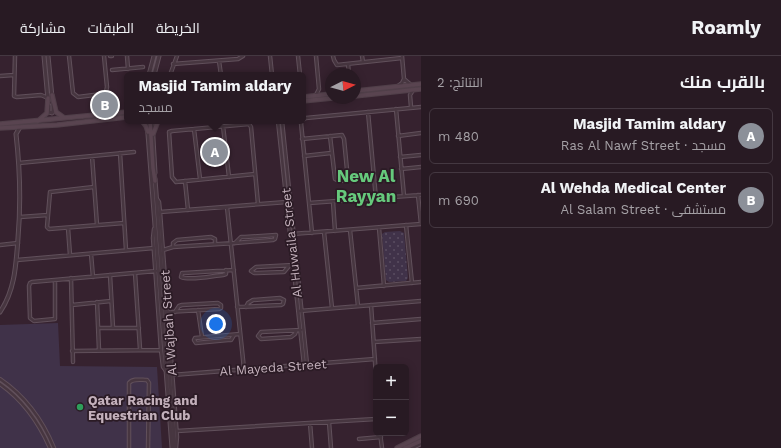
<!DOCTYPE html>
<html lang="ar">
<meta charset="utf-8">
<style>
body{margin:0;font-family:"Work Sans",Cairo,sans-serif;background:#342730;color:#f1f3f6;direction:rtl}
.controls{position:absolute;right:12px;bottom:12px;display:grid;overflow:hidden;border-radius:6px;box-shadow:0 2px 10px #0003}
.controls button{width:36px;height:36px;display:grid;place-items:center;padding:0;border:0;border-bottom:1px solid #443841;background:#281a23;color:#f1f3f6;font:20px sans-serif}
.compass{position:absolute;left:325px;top:12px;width:36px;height:36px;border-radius:50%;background:#281a23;box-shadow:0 2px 10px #0003;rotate:84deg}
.you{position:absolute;left:216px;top:268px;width:14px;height:14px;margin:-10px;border:3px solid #fff;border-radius:50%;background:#1a73e8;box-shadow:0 0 0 6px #1a73e833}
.badge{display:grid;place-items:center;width:26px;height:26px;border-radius:50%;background:#8c9099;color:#fff;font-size:13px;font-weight:700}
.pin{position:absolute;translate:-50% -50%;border:2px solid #fff;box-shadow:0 1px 4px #0006}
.popup{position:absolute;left:124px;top:16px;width:182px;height:52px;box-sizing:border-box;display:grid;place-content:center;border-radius:6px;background:#281a23;filter:drop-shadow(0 1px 3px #0005);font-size:13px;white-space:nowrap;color:#a5a1a6}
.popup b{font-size:15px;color:#f1f3f6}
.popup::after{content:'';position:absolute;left:50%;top:100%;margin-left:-8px;border:8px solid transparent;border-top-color:#281a23}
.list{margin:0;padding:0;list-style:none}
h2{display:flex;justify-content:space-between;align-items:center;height:52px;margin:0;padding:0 16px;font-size:17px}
h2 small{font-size:13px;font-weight:400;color:#a5a1a6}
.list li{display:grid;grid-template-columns:26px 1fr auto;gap:12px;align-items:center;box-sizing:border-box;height:56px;margin:0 8px 8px;padding:0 8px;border:1px solid #443841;border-radius:6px}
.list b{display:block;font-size:15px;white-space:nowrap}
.list p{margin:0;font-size:13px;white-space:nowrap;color:#a5a1a6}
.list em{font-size:13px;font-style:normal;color:#a5a1a6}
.map{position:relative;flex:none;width:421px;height:392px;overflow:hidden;direction:ltr}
header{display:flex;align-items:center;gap:24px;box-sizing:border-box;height:56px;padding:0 20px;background:#281a23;border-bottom:1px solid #443841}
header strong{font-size:19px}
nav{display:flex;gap:22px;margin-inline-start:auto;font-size:14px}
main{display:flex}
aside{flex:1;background:#281a23}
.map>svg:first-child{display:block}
.park{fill:url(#park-dots)}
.garden{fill:#403249}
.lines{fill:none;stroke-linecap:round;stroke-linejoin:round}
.minor-casing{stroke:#61505b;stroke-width:4.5}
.tertiary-casing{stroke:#61505b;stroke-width:5}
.secondary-casing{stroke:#503f49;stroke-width:5.5}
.minor{stroke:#473640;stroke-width:2.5}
.tertiary{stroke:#473640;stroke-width:3}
.secondary{stroke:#594450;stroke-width:3.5}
.leisure-dot{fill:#2e9e5b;stroke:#2b1b25;stroke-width:1.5}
.labels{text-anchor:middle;stroke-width:3.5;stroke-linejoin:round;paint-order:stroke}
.street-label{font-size:13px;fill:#c3b0bb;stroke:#2b1b25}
.poi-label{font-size:13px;font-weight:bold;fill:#c3b0bb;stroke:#2b1b25;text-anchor:start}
.district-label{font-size:17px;font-weight:bold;fill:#66c97c;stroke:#2b1b25}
</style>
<header>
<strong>Roamly</strong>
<nav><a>الخريطة</a><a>الطبقات</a><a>مشاركة</a></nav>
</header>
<main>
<aside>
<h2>بالقرب منك<small>النتائج: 2</small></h2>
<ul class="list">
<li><span class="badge">A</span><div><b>Masjid Tamim aldary</b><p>مسجد · Ras Al Nawf Street</p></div><em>480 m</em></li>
<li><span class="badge">B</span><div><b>Al Wehda Medical Center</b><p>مستشفى · Al Salam Street</p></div><em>690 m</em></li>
</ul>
</aside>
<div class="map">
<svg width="421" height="392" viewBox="0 0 421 392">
<defs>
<pattern id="park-dots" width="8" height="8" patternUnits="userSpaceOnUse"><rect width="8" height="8" fill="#403249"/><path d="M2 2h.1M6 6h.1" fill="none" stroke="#5a4d61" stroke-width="1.8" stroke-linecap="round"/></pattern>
</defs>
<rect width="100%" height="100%" fill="#36222f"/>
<!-- park -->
<path class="park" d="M 400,175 L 404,177 L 408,222 L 406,225 L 389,226 L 386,224 L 382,178 L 385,176 Z"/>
<!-- garden -->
<path class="garden" d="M 58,267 L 60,310 L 157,311 L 162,392 L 0,392 L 0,269 Z"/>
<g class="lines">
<!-- minor casing -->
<g class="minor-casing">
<path id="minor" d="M 15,0 L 14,40 L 17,41 L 41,39 L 48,42
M 69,0 L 73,37 L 78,41 L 102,38 L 106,36 L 107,31 L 104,0
M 110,0 L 112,0
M 127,0 L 128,13
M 270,0 L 272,19
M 298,0 L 300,19
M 333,0 L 334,4 L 337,9 L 402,2
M 362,0 L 363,6
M 402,0 L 404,23
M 219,5 L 221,19
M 173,8 L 238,3 L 243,0
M 348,8 L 349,18
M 112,14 L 143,11
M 170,19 L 177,0
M 0,20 L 14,19
M 398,30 L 402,27 L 404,23 L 411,29
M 316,39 L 319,33 L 316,0
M 411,51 L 410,39 L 413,34
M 396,53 L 404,140
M 368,56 L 376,143
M 303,64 L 306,62 L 421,51
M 278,65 L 304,309
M 282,65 L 307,308
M 302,65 L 301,67 L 312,177
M 223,70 L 229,121
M 194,73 L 200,123
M 330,80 L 335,123 L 339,125 L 374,122
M 398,80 L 421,77
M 302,83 L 342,79 L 344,83 L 348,124
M 120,97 L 126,194
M 92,100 L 97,169
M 304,100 L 331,97
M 400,101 L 421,99
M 19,107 L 134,96
M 401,113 L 421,111
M 255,118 L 176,126 L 172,121 L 169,76 L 172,75 L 249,68 L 251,71 L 258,148
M 185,125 L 188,154
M 94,131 L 50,136 L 47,171 L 49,173 L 124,167
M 418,139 L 421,168
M 157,143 L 159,146 L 160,156 L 177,381 L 176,392
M 333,146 L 335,175
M 309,147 L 421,139
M 227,151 L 244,313
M 160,156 L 287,146
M 20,161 L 48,159
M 406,169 L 412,227
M 68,172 L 70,199
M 379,172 L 384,230
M 154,173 L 153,182 L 161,294 L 163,311 L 166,315
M 350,174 L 358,250
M 324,176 L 332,252
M 292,178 L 421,168
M 0,189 L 18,187
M 173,191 L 173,187 L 177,184 L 211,181 L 215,183 L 215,188
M 163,194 L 173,191 L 235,187 L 273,184 L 275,183 L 276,179 L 245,181 L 241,181 L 235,187
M 91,198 L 93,221
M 17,204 L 154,192
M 289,210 L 284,216 L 257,217 L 254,217 L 251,215 L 256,211 L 294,209
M 226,214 L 226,218 L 223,219 C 212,220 190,225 181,221 L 182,217 L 184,217 L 234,214
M 135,217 L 140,293
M 110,219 L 113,272
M 71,222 L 73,306
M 55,224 L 55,263 L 34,265 L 30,262 L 29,230 L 30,227 L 32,226 L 156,215
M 356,232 L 421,226
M 97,246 L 99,294
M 72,249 L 111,245
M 371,249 L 376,320
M 237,251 L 281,249 L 283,248 L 284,244 L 280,242 L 253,244 L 248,247 L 246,251
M 198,254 L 202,281
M 300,255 L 421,245
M 167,256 L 219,253 L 221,252 L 221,249 L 218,247 L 182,249 L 179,250 L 175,256
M 372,267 L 421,263
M 98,272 L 139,272
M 296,275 L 295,278 L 291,281 L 261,283 L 258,280 L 261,276 L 301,274
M 234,279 L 231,284 L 228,284 L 196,287 L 194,284 L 195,282 L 240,278
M 374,286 L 421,283
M 72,295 L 161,294
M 172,319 L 375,303
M 0,323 C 25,340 43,365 54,392
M 0,328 C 23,344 39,367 50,392
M 329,366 L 331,392
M 310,367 L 312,392
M 177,375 L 376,363
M 380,377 L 382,392
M 359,383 L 381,381
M 129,392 L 129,327 C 133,322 141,324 147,324 L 149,327 L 148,392
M 412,392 L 421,388"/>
</g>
<!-- tertiary casing -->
<g class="tertiary-casing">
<path id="tertiary" d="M 44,0 L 48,44
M 48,0 L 52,41
M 149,19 L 154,0
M 154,19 L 159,0
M 49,50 L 49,56 L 52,57 L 53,55 L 53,48
M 147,65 L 172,392
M 152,65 L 155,117
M 155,123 L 175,392
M 0,256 C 15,234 16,209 18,182 C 21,147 20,113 16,78 L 20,71"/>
</g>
<!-- secondary casing -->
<g class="secondary-casing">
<path id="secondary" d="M 149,19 L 149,18
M 355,35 L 421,28
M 52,39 L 56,56 L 63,61
M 355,40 L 421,33
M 303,41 L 331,38
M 303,45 L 333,42
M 38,65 L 47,57 L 48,42
M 142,65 L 146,70 L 148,76
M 150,65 L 153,112 L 155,125
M 0,68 L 127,56
M 0,72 L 57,69 L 127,61
M 153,78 L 158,65
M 397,392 L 421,380
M 405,392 L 421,385"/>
</g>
<!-- minor -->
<use href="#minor" class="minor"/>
<!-- tertiary -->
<use href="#tertiary" class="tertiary"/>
<!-- secondary -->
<use href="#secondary" class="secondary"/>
</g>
<!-- markers -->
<circle class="leisure-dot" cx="80" cy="351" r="4"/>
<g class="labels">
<!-- street labels -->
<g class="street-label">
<text transform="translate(291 187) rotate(-96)" y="5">Al Huwaila Street</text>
<text transform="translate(168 267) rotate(-94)" y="5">Al Wajbah Street</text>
<text transform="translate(273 311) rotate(-4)" y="5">Al Mayeda Street</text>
</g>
<!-- poi labels -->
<g class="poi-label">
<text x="88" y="349">Qatar Racing and<tspan x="88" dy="15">Equestrian Club</tspan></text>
</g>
<!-- district labels -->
<g class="district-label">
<text x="366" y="126">New Al<tspan x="366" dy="20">Rayyan</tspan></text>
</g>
</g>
</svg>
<div class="controls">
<button>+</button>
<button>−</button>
</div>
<svg class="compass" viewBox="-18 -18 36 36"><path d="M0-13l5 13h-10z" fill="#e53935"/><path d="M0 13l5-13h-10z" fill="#a5a1a6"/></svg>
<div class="you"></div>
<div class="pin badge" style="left:215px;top:96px">A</div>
<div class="popup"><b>Masjid Tamim aldary</b>مسجد</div>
<div class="pin badge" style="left:105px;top:49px">B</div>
</div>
</main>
